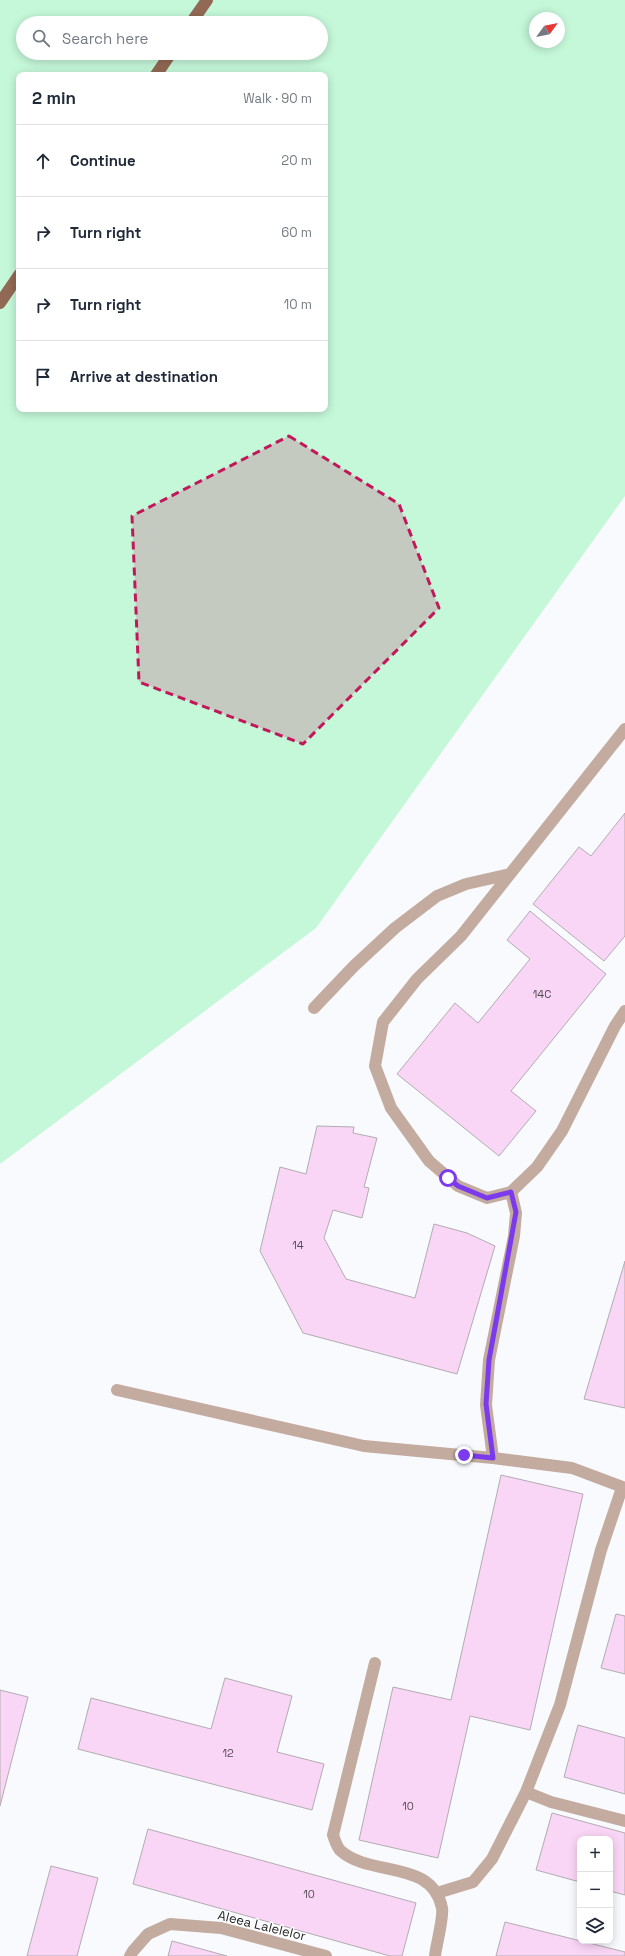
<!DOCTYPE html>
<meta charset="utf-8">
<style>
body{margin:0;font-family:"Space Grotesk",sans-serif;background:#f2f2f3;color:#1f2937}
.controls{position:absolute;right:12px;bottom:12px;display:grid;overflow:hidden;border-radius:8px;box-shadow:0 2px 10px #0003}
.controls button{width:36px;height:36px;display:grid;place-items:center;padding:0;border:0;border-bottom:1px solid #e0e1e3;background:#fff;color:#1f2937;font:20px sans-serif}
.compass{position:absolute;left:529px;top:12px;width:36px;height:36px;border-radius:50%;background:#fff;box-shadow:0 2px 10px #0003;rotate:57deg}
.stop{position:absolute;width:12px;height:12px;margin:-9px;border:3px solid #7c3aed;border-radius:50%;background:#fff}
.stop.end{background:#7c3aed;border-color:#fff;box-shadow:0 1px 4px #0008}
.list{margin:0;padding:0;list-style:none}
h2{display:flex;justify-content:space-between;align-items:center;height:52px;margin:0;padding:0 16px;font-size:17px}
h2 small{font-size:13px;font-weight:400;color:#747a83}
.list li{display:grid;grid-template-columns:26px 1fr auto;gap:12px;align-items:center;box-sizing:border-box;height:72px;padding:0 16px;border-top:1px solid #e0e1e3}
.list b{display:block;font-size:15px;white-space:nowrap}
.list em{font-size:13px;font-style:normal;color:#747a83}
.icon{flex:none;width:22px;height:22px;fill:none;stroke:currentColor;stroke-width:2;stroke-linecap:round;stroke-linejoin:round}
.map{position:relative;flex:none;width:625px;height:1956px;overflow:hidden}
.search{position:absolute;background:#fff;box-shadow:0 2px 10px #0003;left:16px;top:16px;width:312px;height:44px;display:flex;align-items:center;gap:10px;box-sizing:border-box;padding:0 14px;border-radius:22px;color:#747a83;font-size:15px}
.panel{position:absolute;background:#fff;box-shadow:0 2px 10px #0003;left:16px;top:72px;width:312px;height:340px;border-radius:8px}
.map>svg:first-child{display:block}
.green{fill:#c5f7d9;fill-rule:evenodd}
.building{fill:#fad6f6;stroke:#b1acb0}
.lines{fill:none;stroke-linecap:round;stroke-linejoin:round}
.service{stroke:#c3ab9f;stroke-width:12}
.minor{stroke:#c3ab9f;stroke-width:12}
.primary{stroke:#926954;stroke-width:12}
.route{stroke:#7c3aed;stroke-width:5}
.marked{fill:#c2185b;fill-opacity:0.2;stroke:#c2185b;stroke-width:3;stroke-dasharray:8 5;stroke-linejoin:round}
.labels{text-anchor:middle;stroke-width:3;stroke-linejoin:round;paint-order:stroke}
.number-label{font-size:11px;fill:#554d56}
.street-label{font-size:13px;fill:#1e1f21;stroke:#fff}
</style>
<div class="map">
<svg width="625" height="1956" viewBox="0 0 625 1956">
<rect width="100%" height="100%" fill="#f9fafe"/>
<!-- green -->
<path class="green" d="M 0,0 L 625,0 L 625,496 L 316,928 L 0,1164 ZM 535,18 L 559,18 L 559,42 L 535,42 ZM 23,23 L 321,23 L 321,53 L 23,53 ZM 19,75 L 325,75 L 325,409 L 19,409 Z"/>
<!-- building -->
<path class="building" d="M 625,813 L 625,936 L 604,961 L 533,904 L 579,847 L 591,856 Z
M 530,911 L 606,974 L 511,1091 L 536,1111 L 499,1156 L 397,1074 L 455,1003 L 478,1023 L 530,959 L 507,940 Z
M 317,1126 L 354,1127 L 353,1133 L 377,1138 L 364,1187 L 369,1188 L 362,1218 L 333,1210 L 324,1238 L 346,1279 L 415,1298 L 434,1224 L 467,1233 L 495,1246 L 457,1374 L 303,1333 L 260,1251 L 280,1167 L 306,1174 Z
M 625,1261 L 625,1408 L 584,1399 Z
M 501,1475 L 583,1494 L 530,1730 L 470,1716 L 438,1858 L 359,1840 L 393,1687 L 451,1700 Z
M 616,1614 L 625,1616 L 625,1674 L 601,1668 Z
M 225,1678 L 292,1696 L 277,1752 L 324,1764 L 312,1810 L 78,1749 L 91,1698 L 211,1729 Z
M 0,1690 L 28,1697 L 0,1806 Z
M 578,1725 L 625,1738 L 625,1794 L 564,1777 Z
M 552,1813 L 625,1833 L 625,1895 L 610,1891 L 610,1839 L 580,1839 L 580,1882 L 536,1870 Z
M 148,1829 L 416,1903 L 402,1956 L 390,1956 L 133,1884 Z
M 51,1866 L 98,1878 L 77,1956 L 27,1956 Z
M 505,1922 L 625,1952 L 625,1956 L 496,1956 Z
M 172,1941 L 227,1956 L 168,1956 Z"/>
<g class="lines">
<!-- service -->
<path class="service" d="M 117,1390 L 364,1446 L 493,1458"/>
<!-- minor -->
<path class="minor" d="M 625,729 L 461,936 L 417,979 L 383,1022 L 375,1066 L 391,1108 L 429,1161 L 458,1186 L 487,1198 L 511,1192 L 537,1167 L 562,1131 L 615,1026 L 625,1011
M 314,1008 L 354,966 L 395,928 L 437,896 L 466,884 L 510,874
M 511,1192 L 516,1213 L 514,1236 L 489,1360 L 486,1405 L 493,1458 L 572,1468 L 625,1488
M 375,1663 L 333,1835 C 335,1840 337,1848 341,1851 C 370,1877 432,1859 442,1908 C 444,1917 436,1945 435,1956
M 526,1792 L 551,1802 L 625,1821
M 437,1893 L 473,1882 L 492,1859 L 526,1792 L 560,1705 L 601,1550 L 622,1488
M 130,1956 L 133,1951 L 148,1934 L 170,1924 L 221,1928 L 326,1956"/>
<!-- primary -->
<path class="primary" d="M 191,23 L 207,0
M 156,75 L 171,53
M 0,303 L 19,275"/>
</g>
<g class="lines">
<!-- route -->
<path class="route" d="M 448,1178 L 458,1186 L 487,1198 L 511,1192 L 516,1212 L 489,1360 L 486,1404 L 493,1458 L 464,1455"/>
</g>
<!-- marked area -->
<path class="marked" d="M 289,436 L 399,504 L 439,608 L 303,744 L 139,682 L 132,516 Z"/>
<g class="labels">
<!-- number labels -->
<g class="number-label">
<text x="542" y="998">14C</text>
<text x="298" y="1249">14</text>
<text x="228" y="1757">12</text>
<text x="408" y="1810">10</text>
<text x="309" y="1898">10</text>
</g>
<!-- street labels -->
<g class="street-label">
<text transform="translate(262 1925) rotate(14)" y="5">Aleea Lalelelor</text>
</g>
</g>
</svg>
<div class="controls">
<button>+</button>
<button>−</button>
<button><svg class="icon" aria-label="layers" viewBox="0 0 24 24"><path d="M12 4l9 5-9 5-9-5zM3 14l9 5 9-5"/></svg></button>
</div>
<svg class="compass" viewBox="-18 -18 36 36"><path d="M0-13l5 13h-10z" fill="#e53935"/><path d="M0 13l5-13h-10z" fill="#747a83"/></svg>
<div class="stop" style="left:448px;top:1178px"></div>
<div class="stop end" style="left:464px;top:1455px"></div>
<div class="search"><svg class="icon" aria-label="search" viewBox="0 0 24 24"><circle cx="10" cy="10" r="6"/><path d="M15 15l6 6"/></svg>Search here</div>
<section class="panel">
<h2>2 min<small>Walk · 90 m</small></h2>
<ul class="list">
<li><svg class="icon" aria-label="ahead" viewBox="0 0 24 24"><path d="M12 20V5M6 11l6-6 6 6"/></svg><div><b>Continue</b></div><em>20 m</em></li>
<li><svg class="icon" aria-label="right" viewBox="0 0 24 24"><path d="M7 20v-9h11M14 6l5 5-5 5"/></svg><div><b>Turn right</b></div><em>60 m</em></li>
<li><svg class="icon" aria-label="right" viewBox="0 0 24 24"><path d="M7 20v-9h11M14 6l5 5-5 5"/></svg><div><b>Turn right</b></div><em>10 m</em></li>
<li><svg class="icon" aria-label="arrive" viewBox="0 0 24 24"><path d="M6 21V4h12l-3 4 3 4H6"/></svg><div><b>Arrive at destination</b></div></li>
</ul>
</section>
</div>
